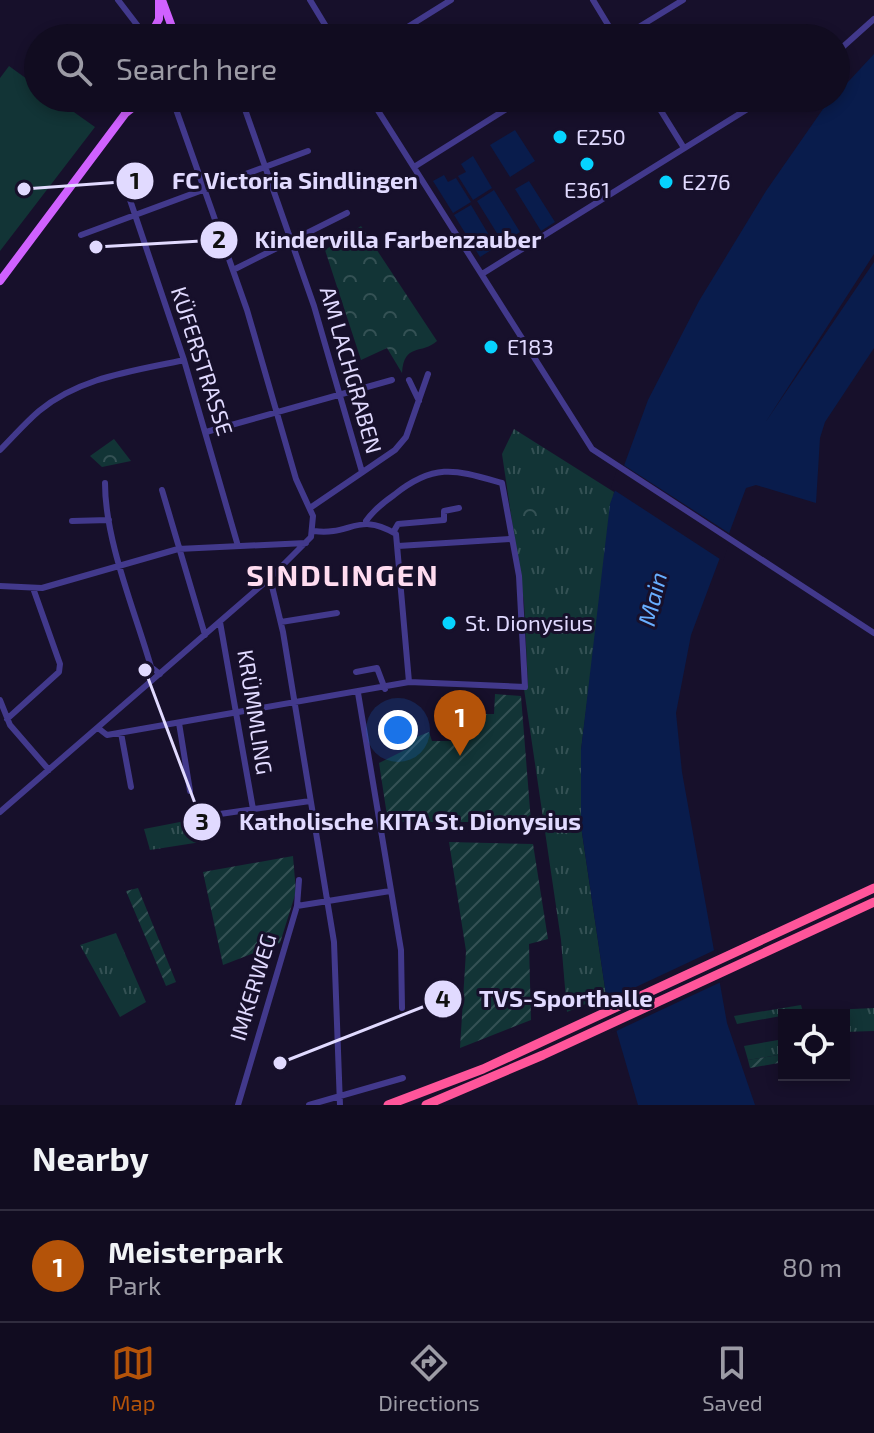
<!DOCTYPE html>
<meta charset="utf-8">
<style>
body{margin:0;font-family:"Exo 2",sans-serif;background:#1e1a2d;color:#f1f3f6}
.controls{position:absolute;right:24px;bottom:24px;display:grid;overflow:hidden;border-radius:0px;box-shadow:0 4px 12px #0003}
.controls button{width:72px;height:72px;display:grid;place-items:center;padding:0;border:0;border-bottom:2px solid #302c3e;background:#110c20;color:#f1f3f6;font:40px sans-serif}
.you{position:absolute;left:398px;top:730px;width:28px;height:28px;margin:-20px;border:6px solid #fff;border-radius:50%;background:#1a73e8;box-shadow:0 0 0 12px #1a73e833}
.badge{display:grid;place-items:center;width:52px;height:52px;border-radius:50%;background:#b45309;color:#fff;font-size:26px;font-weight:700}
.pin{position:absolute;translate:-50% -66px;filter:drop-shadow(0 2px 4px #0008)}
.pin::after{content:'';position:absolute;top:42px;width:28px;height:24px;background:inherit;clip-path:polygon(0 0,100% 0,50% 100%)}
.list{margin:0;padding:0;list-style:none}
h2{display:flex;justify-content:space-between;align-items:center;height:104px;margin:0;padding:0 32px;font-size:34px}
h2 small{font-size:26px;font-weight:400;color:#9c9ba5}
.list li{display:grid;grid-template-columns:52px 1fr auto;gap:24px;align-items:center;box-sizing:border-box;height:112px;padding:0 32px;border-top:2px solid #302c3e}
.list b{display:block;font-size:30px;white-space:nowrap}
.list p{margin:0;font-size:26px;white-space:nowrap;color:#9c9ba5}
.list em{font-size:26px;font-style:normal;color:#9c9ba5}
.icon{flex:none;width:44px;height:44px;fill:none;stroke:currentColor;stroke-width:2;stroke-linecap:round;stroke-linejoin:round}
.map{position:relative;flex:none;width:874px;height:1105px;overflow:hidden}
.search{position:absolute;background:#110c20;box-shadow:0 4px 12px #0003;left:24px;right:24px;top:24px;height:88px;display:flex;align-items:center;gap:20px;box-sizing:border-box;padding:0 28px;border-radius:44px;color:#9c9ba5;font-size:30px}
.sheet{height:216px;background:#110c20}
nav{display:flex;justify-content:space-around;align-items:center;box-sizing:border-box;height:112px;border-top:2px solid #302c3e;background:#110c20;font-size:22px;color:#9c9ba5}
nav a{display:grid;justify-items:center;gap:4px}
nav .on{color:#b45309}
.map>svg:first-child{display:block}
.grass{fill:url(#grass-tufts)}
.park{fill:url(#park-crowns)}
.garden{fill:url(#garden-furrows)}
.pitch{fill:#123436}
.water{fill:#091c4c}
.pier{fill:#17102b}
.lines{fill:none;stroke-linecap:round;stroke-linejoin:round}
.minor{stroke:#42398c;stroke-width:6}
.major{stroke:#d061ff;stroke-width:8}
.highway{stroke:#ff559a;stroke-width:9}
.poi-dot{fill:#06d3ff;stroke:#17102b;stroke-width:3}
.labels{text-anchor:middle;stroke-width:6;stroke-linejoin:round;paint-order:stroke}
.poi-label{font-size:22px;fill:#e1daff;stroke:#17102b;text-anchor:start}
.street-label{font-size:22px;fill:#e1daff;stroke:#17102b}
.water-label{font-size:24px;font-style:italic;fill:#68aeff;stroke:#17102b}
.district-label{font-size:30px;font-weight:bold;letter-spacing:2px;fill:#ffdcf0;stroke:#17102b}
.leader{fill:none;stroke:#e1daff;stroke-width:3}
.callout-dot{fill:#e1daff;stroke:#17102b;stroke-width:3}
.mark-label{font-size:24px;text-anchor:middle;font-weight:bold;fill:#111}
.callout-label{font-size:24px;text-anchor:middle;font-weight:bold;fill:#e1daff;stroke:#17102b;stroke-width:6;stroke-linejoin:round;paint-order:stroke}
</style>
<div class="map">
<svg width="874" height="1105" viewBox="0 0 874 1105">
<defs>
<pattern id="grass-tufts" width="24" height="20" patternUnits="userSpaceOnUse" patternTransform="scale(2)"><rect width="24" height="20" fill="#123436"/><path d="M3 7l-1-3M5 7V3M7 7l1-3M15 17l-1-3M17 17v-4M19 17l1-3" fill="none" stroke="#345154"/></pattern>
<pattern id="park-crowns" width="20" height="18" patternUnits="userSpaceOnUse" patternTransform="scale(2)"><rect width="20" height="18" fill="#123436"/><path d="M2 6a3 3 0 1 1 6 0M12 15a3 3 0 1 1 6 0" fill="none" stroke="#345154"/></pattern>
<pattern id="garden-furrows" width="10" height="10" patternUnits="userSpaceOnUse" patternTransform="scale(2)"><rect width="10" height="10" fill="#123436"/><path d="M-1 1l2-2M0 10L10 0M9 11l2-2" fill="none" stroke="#345154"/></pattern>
</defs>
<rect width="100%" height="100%" fill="#17102b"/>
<!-- grass -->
<path class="grass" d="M 514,429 L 614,492 L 581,750 L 581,826 L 606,995 L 567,1012 L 561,940 L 524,689 L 528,685 L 524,602 L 502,454 Z
M 185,821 L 192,827 L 199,827 L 201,842 L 150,850 L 144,829 Z
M 116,933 L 146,1002 L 120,1017 L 80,945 Z
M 801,1005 L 803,1012 L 737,1024 L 734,1016 Z
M 874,1008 L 874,1031 L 844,1032 L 844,1015 L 810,1015 L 808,1011 Z
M 784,1039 L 784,1054 L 748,1060 L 744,1046 Z"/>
<!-- park -->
<path class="park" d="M 361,226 L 437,341 C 422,355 404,342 402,373 L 387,348 L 361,360 L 325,250 Z
M 114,439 L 131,461 L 102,467 L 90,456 Z
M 548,499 L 540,528 L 515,535 L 510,502 Z"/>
<!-- garden -->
<path class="garden" d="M 495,694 L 521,696 L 531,822 L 388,822 L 379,763 L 409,748 L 409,740 L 429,732 L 432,741 L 451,741 L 454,734 L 478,733 L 479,714 L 494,714 Z
M 449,842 L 533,844 L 548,939 L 529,944 L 531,1020 L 460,1048 L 466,951 Z
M 293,856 L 296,892 L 280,943 L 223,965 L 203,872 Z
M 138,888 L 176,982 L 166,986 L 126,891 Z
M 784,1054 L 784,1062 L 750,1068 L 748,1060 Z"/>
<!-- pitch -->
<path class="pitch" d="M 9,66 L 38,87 L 38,98 L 54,98 L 95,127 L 0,251 L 0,78 Z"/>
<!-- water -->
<path class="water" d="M 874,54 L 874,254 L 765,423 L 874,262 L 874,348 L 825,422 L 820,438 L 816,503 L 756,485 L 746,488 L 691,635 L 676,713 L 682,772 L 727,1023 L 755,1105 L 638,1105 L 606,995 L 581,826 L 581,750 L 610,504 L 648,400 L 699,301 L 766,191 L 823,109 Z
M 515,130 L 535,161 L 510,177 L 490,145 Z
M 473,156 L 492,188 L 473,200 L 458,176 L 466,172 L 461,164 Z
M 444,175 L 448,182 L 456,178 L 471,202 L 453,213 L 433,181 Z
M 529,181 L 555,222 L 541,231 L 515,189 Z
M 494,190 L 520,232 L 503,243 L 477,201 Z
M 471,205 L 496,247 L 480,257 L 454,215 Z"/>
<!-- pier -->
<path class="pier" d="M 619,462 L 732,535 L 723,561 L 611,488 Z
M 717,949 L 723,981 L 612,1033 L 604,1002 Z"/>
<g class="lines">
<!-- minor -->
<path class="minor" d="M 118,0 L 141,30 L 150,35
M 310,0 L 333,38
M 593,0 L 616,38
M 390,38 L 451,0
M 621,38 L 683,0
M 836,53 L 874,19
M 241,98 L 314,306 L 362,472
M 370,98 L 592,449 L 874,633
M 653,98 L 684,148
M 414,167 L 524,98
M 126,188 L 184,360 L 238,546
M 81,235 L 308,151
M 233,270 L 347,213
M 482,274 L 765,98
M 409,380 L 419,401
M 206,432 L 392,380
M 0,450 C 13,437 25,423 39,411 C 80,377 134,371 184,360
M 105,483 C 105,541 135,611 151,667 L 160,674
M 162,490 L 205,635
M 310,508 L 395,450 L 406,437 L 428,374
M 72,521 L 109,520
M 314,531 C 351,536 358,511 396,534 L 409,682
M 394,531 L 398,524 L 444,520 L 444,511 L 459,508
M 398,546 L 511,539
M 270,578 L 283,632 L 334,942 L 340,1105
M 0,586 L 42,588 L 178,549 L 306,543
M 220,622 L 253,809
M 281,622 L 337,613
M 356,672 L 377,668 L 385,689
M 358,693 L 401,950 L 402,1008
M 0,700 L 10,725 L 49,770
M 7,719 L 59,672 L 60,664 L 33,588
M 179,723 L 190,791
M 98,728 L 107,735 L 409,682 L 525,687 L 519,576 L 502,483 C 456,470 435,462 394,495 C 384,502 373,511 366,521
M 121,733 L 131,787
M 0,812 L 270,578 L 311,537 L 313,516 L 296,479 L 247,310 L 172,98
M 220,814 L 310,801
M 297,906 L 390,891
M 238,1105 L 297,906 L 299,880
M 309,1105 L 403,1078"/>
<!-- major -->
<path class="major" d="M 162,0 L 176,38
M 149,38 L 159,19 L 159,1
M 125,113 L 130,98
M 0,281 L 125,114 L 145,98"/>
<!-- highway -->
<path class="highway" d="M 388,1105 L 483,1069 L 874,888
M 426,1105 L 543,1055 L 874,902"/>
</g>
<!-- markers -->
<g class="poi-dot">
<circle cx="560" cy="137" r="8"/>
<circle cx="587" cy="164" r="8"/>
<circle cx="666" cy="182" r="8"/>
<circle cx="491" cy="347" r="8"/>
<circle cx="449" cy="623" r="8"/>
</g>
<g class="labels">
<!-- poi labels -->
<g class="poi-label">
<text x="576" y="145">E250</text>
<text x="682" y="190">E276</text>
<text x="587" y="198" text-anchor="middle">E361</text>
<text x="507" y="355">E183</text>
<text x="465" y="631">St. Dionysius</text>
</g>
<!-- street labels -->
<g class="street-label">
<text transform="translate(202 361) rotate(72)" y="8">KÜFERSTRASSE</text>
<text transform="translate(351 370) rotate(74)" y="8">AM LACHGRABEN</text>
<text transform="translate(255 712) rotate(81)" y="8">KRÜMMLING</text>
<text transform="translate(253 987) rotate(-73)" y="8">IMKERWEG</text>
</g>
<!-- water labels -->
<g class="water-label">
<text transform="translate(653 599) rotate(-76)" y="8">Main</text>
</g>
<!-- district labels -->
<g class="district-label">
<text x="343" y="586">SINDLINGEN</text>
</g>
</g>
<!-- callouts -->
<path class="leader" d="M24 189L135 181M96 247L219 240M145 670L202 822M280 1063L443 999"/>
<g class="callout-dot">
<circle cx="24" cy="189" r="8"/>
<circle cx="96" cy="247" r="8"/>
<circle cx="145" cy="670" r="8"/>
<circle cx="280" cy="1063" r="8"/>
<circle cx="135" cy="181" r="20"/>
<circle cx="219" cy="240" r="20"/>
<circle cx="202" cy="822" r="20"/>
<circle cx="443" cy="999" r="20"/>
</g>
<g class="mark-label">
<text x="135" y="189">1</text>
<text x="219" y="248">2</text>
<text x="202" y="830">3</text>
<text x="443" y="1007">4</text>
</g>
<g class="callout-label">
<text x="295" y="189">FC Victoria Sindlingen</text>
<text x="398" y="248">Kindervilla Farbenzauber</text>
<text x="410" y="830">Katholische KITA St. Dionysius</text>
<text x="566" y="1007">TVS-Sporthalle</text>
</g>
</svg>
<div class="controls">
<button><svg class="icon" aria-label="locate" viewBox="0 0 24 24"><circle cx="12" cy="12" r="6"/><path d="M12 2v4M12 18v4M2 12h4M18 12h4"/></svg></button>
</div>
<div class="you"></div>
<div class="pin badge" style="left:460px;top:756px">1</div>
<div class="search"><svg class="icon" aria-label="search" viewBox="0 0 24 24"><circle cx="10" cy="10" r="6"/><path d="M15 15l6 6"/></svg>Search here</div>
</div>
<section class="sheet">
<h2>Nearby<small></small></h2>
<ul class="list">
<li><span class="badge">1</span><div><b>Meisterpark</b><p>Park</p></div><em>80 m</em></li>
</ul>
</section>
<nav>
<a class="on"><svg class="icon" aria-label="map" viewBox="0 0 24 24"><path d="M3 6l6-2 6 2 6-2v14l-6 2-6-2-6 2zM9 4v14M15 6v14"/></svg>Map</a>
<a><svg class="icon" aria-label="directions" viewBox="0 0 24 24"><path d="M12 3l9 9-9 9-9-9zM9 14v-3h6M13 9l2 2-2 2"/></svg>Directions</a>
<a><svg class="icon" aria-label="saved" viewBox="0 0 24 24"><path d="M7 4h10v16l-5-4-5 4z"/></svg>Saved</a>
</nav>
